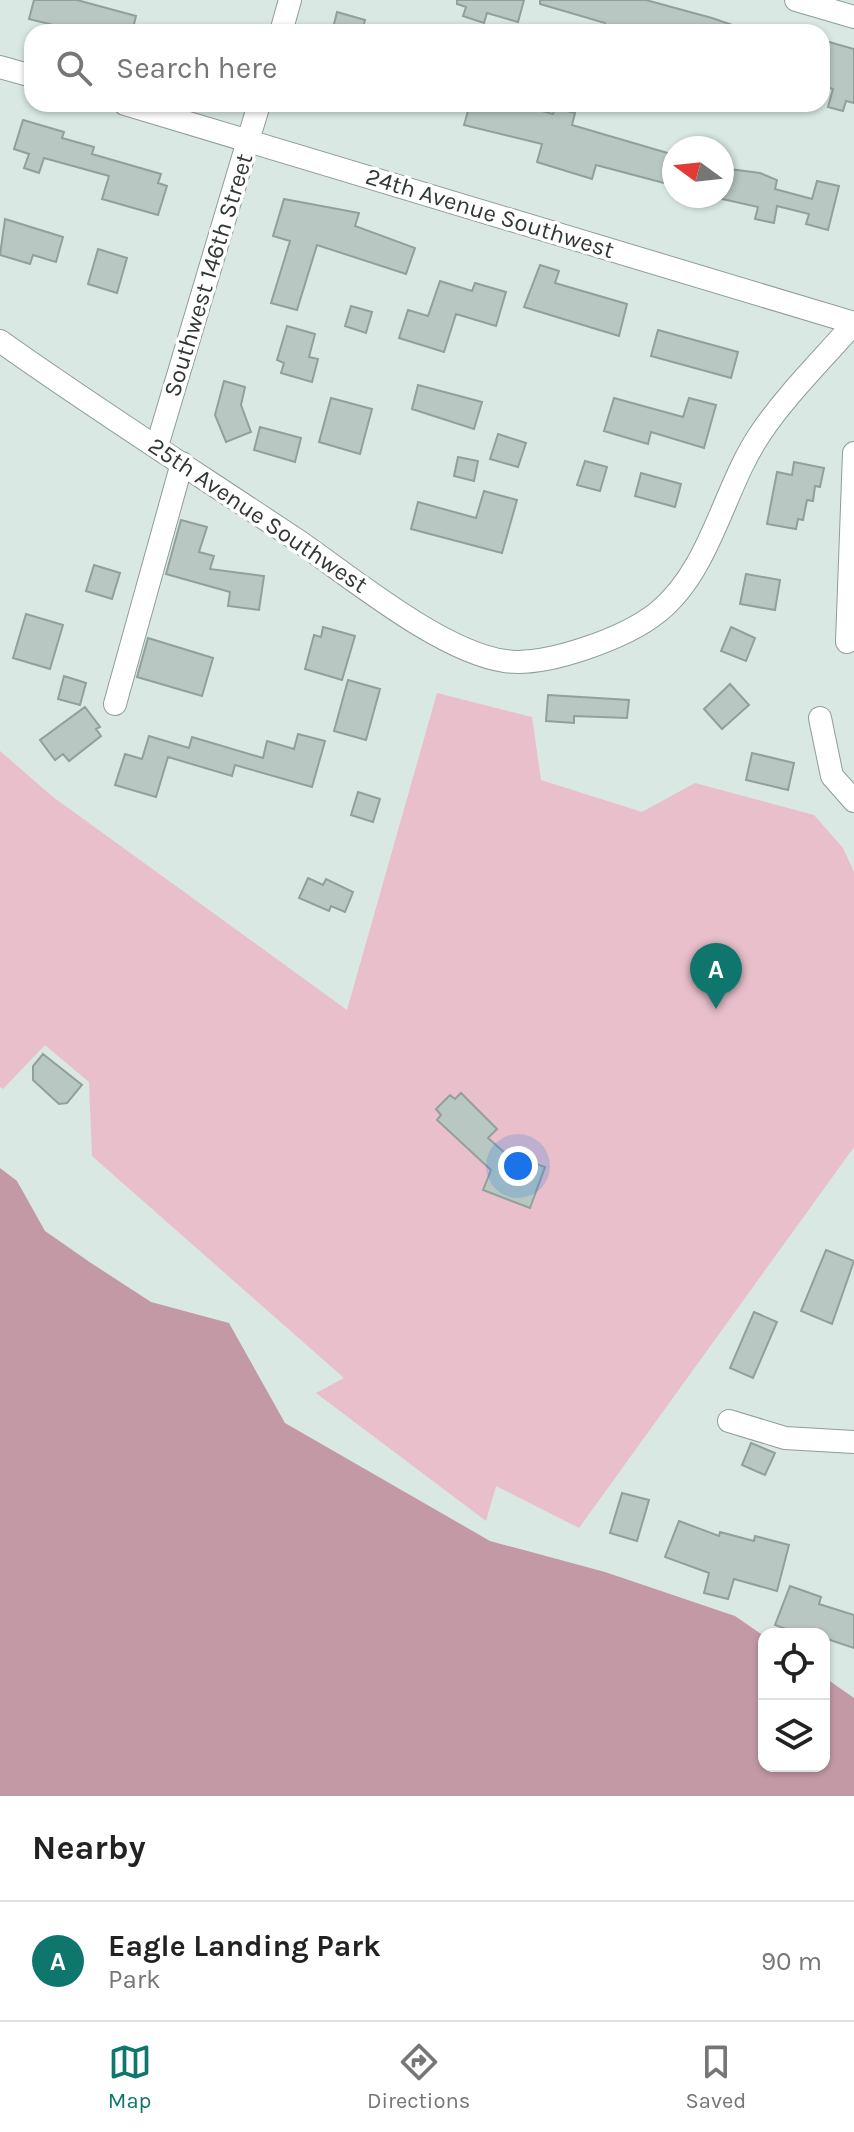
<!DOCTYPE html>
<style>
body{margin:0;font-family:Karla,sans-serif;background:#f2f2f2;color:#222}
.controls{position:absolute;right:24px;bottom:24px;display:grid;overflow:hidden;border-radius:16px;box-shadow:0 2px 6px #0004}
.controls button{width:72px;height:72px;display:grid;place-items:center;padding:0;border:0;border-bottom:2px solid #e0e0e0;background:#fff;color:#222;font:40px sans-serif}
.compass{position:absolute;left:662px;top:136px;width:72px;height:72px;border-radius:50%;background:#fff;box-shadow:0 2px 6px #0004;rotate:285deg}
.you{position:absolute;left:518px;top:1166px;width:28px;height:28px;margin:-20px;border:6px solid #fff;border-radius:50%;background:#1a73e8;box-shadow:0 0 0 12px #1a73e833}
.badge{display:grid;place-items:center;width:52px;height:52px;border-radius:50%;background:#0f766e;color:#fff;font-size:26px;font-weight:700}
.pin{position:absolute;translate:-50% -66px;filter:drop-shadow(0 2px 4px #0008)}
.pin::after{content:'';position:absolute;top:42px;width:28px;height:24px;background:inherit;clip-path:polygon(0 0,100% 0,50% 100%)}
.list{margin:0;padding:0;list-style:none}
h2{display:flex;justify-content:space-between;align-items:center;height:104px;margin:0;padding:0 32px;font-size:34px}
h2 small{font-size:26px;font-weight:400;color:#767676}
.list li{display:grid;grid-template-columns:52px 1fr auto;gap:24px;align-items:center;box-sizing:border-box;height:120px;padding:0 32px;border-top:2px solid #e0e0e0}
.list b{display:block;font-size:30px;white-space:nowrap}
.list p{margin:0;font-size:26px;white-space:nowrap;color:#767676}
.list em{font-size:26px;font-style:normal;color:#767676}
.icon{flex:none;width:44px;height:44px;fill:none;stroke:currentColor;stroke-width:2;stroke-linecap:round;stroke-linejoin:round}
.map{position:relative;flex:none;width:854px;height:1796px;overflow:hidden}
.search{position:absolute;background:#fff;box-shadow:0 2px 6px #0004;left:24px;right:24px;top:24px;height:88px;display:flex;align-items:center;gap:20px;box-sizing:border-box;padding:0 28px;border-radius:24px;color:#767676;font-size:30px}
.sheet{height:224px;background:#fff}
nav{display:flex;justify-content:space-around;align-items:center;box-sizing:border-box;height:112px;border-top:2px solid #e0e0e0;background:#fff;font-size:22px;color:#767676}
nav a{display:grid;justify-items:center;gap:4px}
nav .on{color:#0f766e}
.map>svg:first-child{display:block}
.green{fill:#e8bfca}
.water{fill:#c399a5}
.building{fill:#b8c7c2;stroke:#91a09b;stroke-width:2}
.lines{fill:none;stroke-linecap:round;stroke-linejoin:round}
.street-casing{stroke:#8f9d98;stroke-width:24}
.street{stroke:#fff;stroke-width:22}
.labels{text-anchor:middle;stroke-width:7;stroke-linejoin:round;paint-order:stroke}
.street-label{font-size:24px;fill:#323836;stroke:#fff}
</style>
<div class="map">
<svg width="854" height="1796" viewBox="0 0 854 1796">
<rect width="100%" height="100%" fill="#d9e8e3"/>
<!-- green -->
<path class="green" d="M 437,693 L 532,717 L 541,780 L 642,812 L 695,783 L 814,815 L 843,848 L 854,872 L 854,1147 L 579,1528 L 496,1486 L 486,1521 L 316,1393 L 344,1378 L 92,1156 L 89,1082 L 45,1045 L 3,1089 L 0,1087 L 0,751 L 53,797 L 347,1010 Z"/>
<!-- water -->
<path class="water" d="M 0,1168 L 17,1181 L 45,1231 L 91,1263 L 151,1302 L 229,1323 L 285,1423 L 490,1541 L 605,1572 L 735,1616 L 764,1636 L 764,1766 L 824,1766 L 824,1677 L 854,1698 L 854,1796 L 0,1796 Z"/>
<!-- building -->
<path class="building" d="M 34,0 L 77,0 L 136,16 L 132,32 L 81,32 L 29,19 Z
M 457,0 L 524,0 L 518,22 L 487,13 L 484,23 L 463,16 L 466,7 L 457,4 Z
M 540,0 L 646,0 L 712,18 L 741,28 L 740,32 L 603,32 L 605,23 L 540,4 Z
M 337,12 L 365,20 L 362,32 L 332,32 Z
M 822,40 L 854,49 L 854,103 L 846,101 L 843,111 L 828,107 L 833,89 L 822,86 Z
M 470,104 L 517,104 L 553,114 L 555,108 L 575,113 L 572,125 L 671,154 L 664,183 L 596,165 L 592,179 L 537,162 L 542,144 L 464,125 Z
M 23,120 L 64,132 L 62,138 L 94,147 L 92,154 L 161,174 L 158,183 L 167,186 L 158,215 L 102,199 L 109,176 L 44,158 L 39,173 L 24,168 L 29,154 L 14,149 Z
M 722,168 L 760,173 L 777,180 L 775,189 L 812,199 L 817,181 L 839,186 L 828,230 L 806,224 L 809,214 L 777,206 L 774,223 L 755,219 L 758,207 L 722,199 Z
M 284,199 L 359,213 L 355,226 L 415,248 L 406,274 L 317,245 L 297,310 L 271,303 L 290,241 L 273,236 Z
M 5,219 L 63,237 L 56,262 L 33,255 L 30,264 L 0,255 Z
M 98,249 L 127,258 L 117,293 L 88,284 Z
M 540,265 L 559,271 L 555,283 L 627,304 L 619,336 L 524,307 Z
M 440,281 L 472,291 L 475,283 L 506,292 L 496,326 L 456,314 L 444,352 L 399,338 L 408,310 L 428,316 Z
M 351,306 L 372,312 L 366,333 L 345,326 Z
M 287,326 L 315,334 L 309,357 L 318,359 L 312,382 L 281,373 L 284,363 L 277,360 Z
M 658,330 L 738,352 L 731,378 L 651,356 Z
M 224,381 L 245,387 L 241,405 L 251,432 L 226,442 L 215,415 Z
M 418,385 L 482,402 L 474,429 L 412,409 Z
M 331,398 L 372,409 L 360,454 L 319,442 Z
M 614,398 L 683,417 L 689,398 L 716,405 L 704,448 L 651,432 L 648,444 L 604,431 Z
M 260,427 L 301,438 L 295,462 L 254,450 Z
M 498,434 L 526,443 L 518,467 L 490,459 Z
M 458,457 L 478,461 L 474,481 L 454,476 Z
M 585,461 L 607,467 L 600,491 L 577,485 Z
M 794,462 L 824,468 L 820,487 L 815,486 L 813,501 L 807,500 L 803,520 L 798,519 L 796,529 L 767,524 L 777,472 L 792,475 Z
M 641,473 L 681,484 L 675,507 L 635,496 Z
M 484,491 L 517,500 L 502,553 L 411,529 L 418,502 L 476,518 Z
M 181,520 L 207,527 L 199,552 L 214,556 L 210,569 L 264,576 L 259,610 L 228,606 L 230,592 L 166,574 Z
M 94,565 L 120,573 L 112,599 L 86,591 Z
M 746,574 L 780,580 L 775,610 L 740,604 Z
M 26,614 L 63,625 L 50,669 L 13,658 Z
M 323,627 L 355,636 L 342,680 L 305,669 L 314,635 L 321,637 Z
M 731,627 L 755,638 L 746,661 L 721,651 Z
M 148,638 L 213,658 L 202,696 L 137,677 Z
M 64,676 L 86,683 L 80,705 L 58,699 Z
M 348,680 L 380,689 L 366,740 L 334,731 Z
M 730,684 L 749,705 L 722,729 L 704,709 Z
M 548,695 L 629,700 L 627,718 L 574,716 L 574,723 L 546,721 Z
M 85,707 L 100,727 L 96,729 L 101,736 L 69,761 L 63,754 L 55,760 L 40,740 Z
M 298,734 L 325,741 L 312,787 L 235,765 L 232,776 L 168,757 L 156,797 L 115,785 L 125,754 L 142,759 L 149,736 L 189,748 L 192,737 L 263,758 L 267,741 L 294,749 Z
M 752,753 L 794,763 L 788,790 L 746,780 Z
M 358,792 L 380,799 L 373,822 L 351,815 Z
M 308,878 L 323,885 L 326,879 L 353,892 L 345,912 L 331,906 L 329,911 L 299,898 Z
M 43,1054 L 82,1085 L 67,1103 L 59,1104 L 33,1080 L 33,1066 Z
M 461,1093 L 497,1129 L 488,1138 L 504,1152 L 545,1167 L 530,1208 L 483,1190 L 491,1170 L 437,1120 L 441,1115 L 436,1109 L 450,1095 L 455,1099 Z
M 826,1250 L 854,1261 L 832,1324 L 801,1311 Z
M 754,1312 L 777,1322 L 753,1378 L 730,1368 Z
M 751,1443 L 775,1453 L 765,1475 L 742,1465 Z
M 622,1493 L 649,1500 L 637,1541 L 610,1533 Z
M 679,1521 L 719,1536 L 720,1532 L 754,1541 L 755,1536 L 789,1545 L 777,1591 L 734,1579 L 728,1599 L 704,1593 L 709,1573 L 665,1557 Z
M 790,1586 L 821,1597 L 819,1604 L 854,1615 L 854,1648 L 824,1638 L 824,1634 L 800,1634 L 775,1625 Z"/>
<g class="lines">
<!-- street casing -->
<g class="street-casing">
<path id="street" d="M 796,0 L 854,17
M 281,32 L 290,0
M 0,67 L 32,76
M 125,104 L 854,323
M 0,341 C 97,410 198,474 297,540 C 351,577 441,652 505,661 C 546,667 626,638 658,612 C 711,569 723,489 760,434 C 786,395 823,359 854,323
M 157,446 L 259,104
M 847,642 L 854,453
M 115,704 L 182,463
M 820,718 L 832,776 L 854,801
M 729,1421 L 785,1438 L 854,1442"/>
</g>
<!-- street -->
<use href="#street" class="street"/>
</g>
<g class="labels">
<!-- street labels -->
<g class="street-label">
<text transform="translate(490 213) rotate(17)" y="8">24th Avenue Southwest</text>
<text transform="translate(208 275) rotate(-73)" y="8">Southwest 146th Street</text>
<text transform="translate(258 515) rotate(34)" y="8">25th Avenue Southwest</text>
</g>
</g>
</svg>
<div class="controls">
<button><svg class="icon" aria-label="locate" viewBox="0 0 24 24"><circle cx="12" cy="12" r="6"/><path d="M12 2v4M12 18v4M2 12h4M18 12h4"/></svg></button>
<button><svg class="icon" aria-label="layers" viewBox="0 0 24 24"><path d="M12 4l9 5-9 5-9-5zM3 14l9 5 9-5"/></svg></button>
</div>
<svg class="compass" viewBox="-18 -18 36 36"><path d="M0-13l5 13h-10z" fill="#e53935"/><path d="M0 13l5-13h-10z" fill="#767676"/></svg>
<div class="you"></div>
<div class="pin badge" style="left:716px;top:1009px">A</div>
<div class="search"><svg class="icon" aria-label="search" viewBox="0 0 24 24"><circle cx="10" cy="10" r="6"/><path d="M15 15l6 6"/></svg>Search here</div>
</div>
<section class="sheet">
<h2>Nearby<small></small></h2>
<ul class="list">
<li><span class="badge">A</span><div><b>Eagle Landing Park</b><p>Park</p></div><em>90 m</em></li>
</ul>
</section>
<nav>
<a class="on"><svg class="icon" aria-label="map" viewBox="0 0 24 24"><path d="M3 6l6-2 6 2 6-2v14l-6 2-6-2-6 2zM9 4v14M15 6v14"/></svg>Map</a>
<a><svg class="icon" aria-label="directions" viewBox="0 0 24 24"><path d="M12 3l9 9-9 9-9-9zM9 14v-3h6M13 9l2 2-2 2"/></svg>Directions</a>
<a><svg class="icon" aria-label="saved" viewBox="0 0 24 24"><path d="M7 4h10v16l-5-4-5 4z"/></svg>Saved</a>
</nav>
